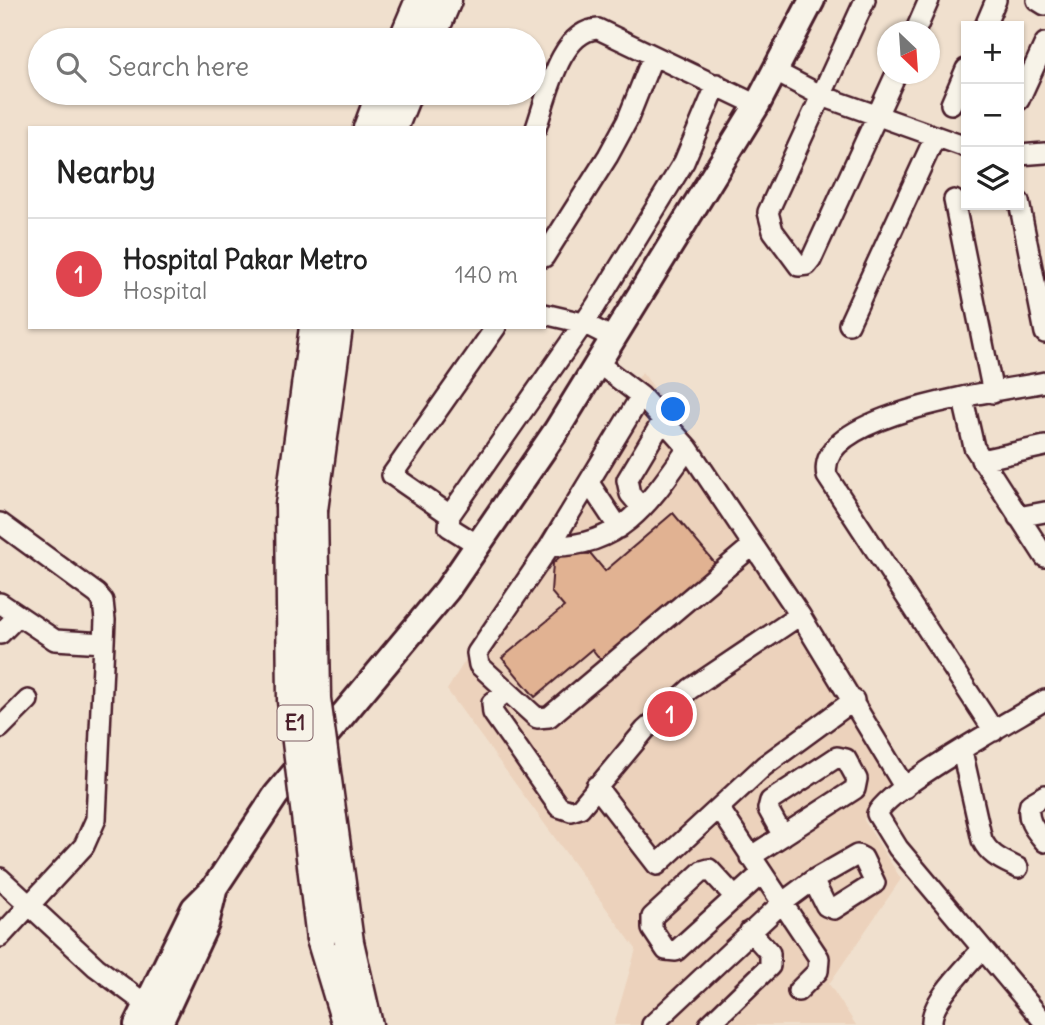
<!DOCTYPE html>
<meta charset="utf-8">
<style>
body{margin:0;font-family:Delius,sans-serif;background:#f2f2f2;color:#222}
.controls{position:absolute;right:21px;top:21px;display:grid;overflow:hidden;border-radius:0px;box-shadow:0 2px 5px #0004}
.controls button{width:63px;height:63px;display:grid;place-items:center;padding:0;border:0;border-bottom:2px solid #e0e0e0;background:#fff;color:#222;font:35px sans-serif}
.compass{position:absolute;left:877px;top:21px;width:63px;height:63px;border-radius:50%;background:#fff;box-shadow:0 2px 5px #0004;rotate:155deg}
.you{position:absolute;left:674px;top:410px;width:24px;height:24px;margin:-18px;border:5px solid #fff;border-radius:50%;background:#1a73e8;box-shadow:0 0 0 10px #1a73e833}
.badge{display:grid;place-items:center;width:46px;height:46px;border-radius:50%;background:#2563eb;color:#fff;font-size:23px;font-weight:700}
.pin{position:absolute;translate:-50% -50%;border:4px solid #fff;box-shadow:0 2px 7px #0006}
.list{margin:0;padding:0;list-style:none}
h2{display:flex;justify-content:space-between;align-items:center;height:91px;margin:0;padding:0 28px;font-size:30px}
h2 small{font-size:23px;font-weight:400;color:#767676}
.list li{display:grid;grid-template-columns:46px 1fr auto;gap:21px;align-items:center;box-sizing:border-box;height:112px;padding:0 28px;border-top:2px solid #e0e0e0}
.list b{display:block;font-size:26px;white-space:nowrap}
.list p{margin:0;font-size:23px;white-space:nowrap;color:#767676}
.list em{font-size:23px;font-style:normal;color:#767676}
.icon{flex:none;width:38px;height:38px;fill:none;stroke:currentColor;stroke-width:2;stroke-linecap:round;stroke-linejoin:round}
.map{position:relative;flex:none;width:1045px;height:1025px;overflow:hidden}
.search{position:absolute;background:#fff;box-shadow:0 2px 5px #0004;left:28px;top:28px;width:518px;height:77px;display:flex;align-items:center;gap:18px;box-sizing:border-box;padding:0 24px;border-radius:38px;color:#767676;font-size:26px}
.panel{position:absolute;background:#fff;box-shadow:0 2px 5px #0004;left:28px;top:126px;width:518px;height:203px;border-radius:0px}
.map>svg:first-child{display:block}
.built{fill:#ecd2bc}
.building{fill:#e1b292;stroke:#4a1f2b;stroke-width:2}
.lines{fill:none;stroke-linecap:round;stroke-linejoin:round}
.minor-casing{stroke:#4a1f2b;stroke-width:24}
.major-casing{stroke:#4a1f2b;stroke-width:30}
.highway-casing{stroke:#4a1f2b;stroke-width:33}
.minor{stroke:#f7f3e8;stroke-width:19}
.major{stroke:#f7f3e8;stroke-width:24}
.highway{stroke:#f7f3e8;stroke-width:28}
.highway-bridge-casing{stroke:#4a1f2b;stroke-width:33;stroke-linecap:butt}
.highway-bridge{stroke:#f7f3e8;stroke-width:28}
.labels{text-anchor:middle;stroke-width:5;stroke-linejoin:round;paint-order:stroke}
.shield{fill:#f7f3e8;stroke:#7e5f64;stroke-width:2}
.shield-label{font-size:21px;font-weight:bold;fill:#4a1f2b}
</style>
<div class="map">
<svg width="1045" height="1025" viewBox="0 0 1045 1025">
<rect width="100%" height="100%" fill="#f0e0ce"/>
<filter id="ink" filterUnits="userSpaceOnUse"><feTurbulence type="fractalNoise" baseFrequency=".0143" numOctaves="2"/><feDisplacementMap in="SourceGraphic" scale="14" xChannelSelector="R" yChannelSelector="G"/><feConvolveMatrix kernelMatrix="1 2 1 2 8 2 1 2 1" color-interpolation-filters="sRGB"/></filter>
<g filter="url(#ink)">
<!-- built -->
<path class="built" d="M 642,372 L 705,454 L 858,685 L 889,738 L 871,749 L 894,791 L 868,806 L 864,820 L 901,879 L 829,984 L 856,1025 L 614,1025 L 636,949 L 447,690 Z"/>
<!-- building -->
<path class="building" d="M 673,513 L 719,568 L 604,664 L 592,649 L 535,697 L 502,658 L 564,607 L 551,592 L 553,563 L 564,553 L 591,554 L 605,571 Z"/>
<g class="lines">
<!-- minor casing -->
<g class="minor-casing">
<path id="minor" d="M 865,0 L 768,212 L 773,231 L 799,266 L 807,265 L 811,260 L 896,74
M 1037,0 L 1045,5
M 985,26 L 996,0
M 915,32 L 929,0
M 776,72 L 822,96 L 966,147
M 1019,100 L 1045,43
M 951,104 L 966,69
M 536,128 C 547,97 560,30 598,29 L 757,105
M 1019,155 L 1045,153
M 954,200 L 993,393
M 1019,202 L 1045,333
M 544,257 L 608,156 L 627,121 L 653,56
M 544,314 L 583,323 L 615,339
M 849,324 L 935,137
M 641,396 L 550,546 L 477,653 L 479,665 L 537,718 L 549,717 L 752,546
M 963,399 L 974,447 L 1045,557
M 981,460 L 1045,446
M 589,483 L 619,528
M 642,508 L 630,494 L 627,480 L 663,420
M 450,515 L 392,475 L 496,327
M 1018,517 L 1045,512
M 0,523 L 97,594 L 103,601 L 105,620 L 96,819 L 84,846 L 0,937
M 478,545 L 449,527 L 450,515 L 595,307 L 684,162 L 717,84
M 550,546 C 621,548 651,501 688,448
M 0,603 L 55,640 L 104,643
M 800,615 L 905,788
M 0,634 L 18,616
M 506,692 L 492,703 L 493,713 L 559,807 L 571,811 L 580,808 L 645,730 L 690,689 L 800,615 L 688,448 L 641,396 L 599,364
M 1045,700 C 1014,719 888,788 877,814 L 898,848 L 1045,1023
M 0,728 L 28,700
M 994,731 L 827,476 C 813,412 1003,391 1045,382
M 962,751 L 982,840 C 990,856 1002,860 1018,868
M 596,786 L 657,865 L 764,766 L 854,700
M 1045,795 L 1030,804 C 1025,820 1036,831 1045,842
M 719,808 L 819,958 L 818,971 L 798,991
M 750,857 L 855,789 L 857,779 L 846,759 L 837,757 L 770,801 L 768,809 L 783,836
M 0,878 L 96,967 L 147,1005
M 734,896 L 709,869 L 702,871 L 652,917 L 652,929 L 666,950 L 676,951 L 762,873
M 652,1025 L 782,903 L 813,880 L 857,855 L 863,858 L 875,883 L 834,909 L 826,906 L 813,880
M 709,1025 L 770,966 L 770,953 L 750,931
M 932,1025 C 929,1002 968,966 982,949"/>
</g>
<!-- major casing -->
<g class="major-casing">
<path id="major" d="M 137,1025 L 194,908 L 215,887 L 276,795 L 447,590 L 556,431 L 757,105 L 812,0
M 159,1025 L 206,924 L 214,891"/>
</g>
<!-- highway casing -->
<g class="highway-casing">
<path id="highway" d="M 403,40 L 420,0
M 430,40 L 447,0
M 368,128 L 381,93
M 393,128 L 407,93
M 290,505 L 314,327
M 313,510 L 338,327
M 321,939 L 347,1025
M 349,942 L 368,1025"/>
</g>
<!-- minor -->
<use href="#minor" class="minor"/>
<!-- major -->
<use href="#major" class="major"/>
<!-- highway -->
<use href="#highway" class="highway"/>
<!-- highway-bridge casing -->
<g class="highway-bridge-casing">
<path id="highway-bridge" d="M 290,505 L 292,701 L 321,939
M 313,510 L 316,699 L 349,942"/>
</g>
<!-- highway-bridge -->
<use href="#highway-bridge" class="highway-bridge"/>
</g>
</g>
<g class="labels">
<!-- shield labels -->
<rect class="shield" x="277.5" y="705.5" width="35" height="35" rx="5"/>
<g class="shield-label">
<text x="295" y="730">E1</text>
</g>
</g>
</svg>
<div class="controls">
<button>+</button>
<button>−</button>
<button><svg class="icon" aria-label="layers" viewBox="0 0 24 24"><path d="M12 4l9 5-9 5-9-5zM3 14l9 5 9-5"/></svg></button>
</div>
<svg class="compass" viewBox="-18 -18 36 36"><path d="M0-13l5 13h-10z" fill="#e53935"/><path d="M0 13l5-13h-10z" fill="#767676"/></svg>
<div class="you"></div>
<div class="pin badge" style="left:670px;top:714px;background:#e0444e">1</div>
<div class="search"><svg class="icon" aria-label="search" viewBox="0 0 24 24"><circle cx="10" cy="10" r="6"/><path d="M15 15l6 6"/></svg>Search here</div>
<section class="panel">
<h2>Nearby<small></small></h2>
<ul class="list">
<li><span class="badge" style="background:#e0444e">1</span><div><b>Hospital Pakar Metro</b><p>Hospital</p></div><em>140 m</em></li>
</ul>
</section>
</div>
